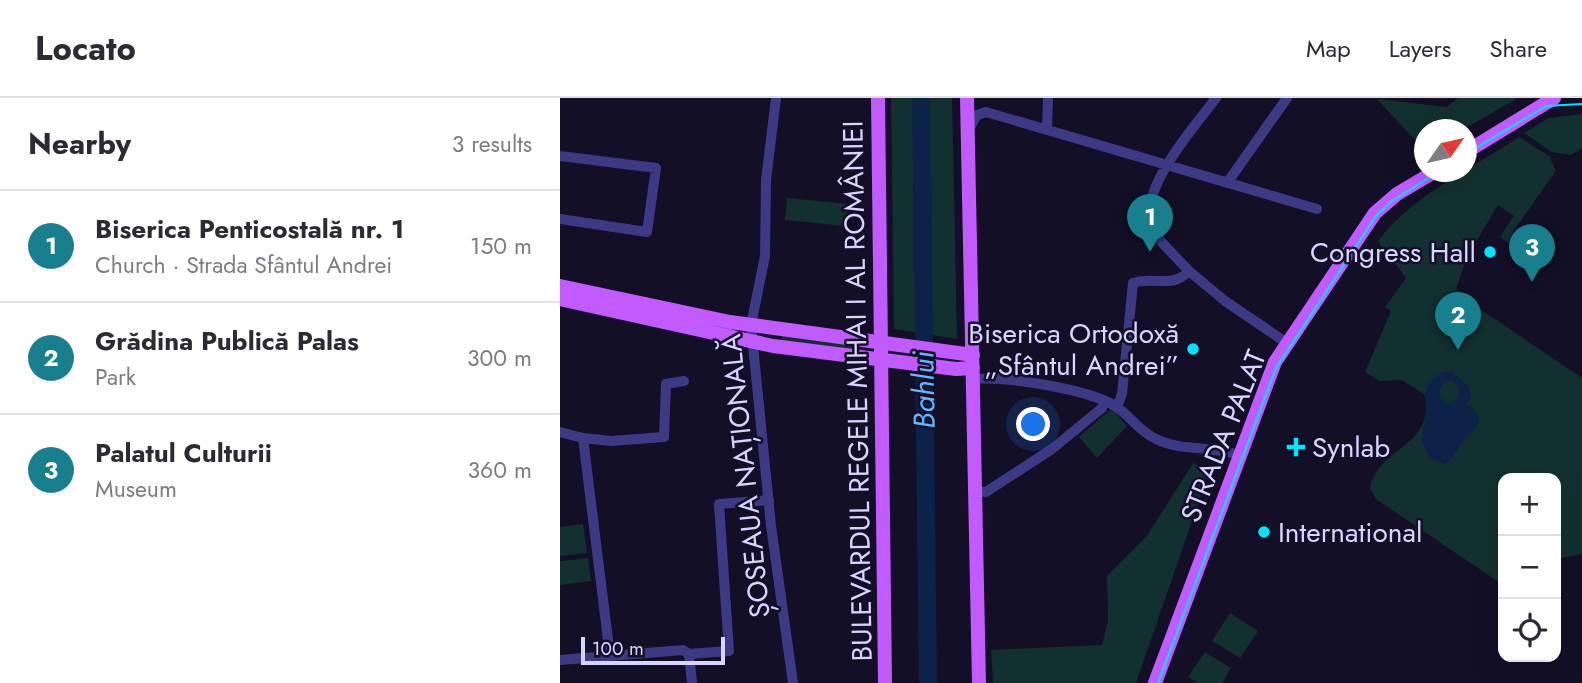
<!DOCTYPE html>
<meta charset="utf-8">
<style>
body{margin:0;font-family:Jost,sans-serif;background:#f7f7f7;color:#2b2b33}
.controls{position:absolute;right:21px;bottom:21px;display:grid;overflow:hidden;border-radius:14px;box-shadow:0 7px 28px #0002}
.controls button{width:63px;height:63px;display:grid;place-items:center;padding:0;border:0;border-bottom:2px solid #e1e1e2;background:#fff;color:#2b2b33;font:35px sans-serif}
.compass{position:absolute;left:854px;top:21px;width:63px;height:63px;border-radius:50%;background:#fff;box-shadow:0 7px 28px #0002;rotate:56deg}
.scale{position:absolute;left:21px;bottom:18px;width:144px;box-sizing:border-box;padding-left:7px;border:4px solid #d9d4ff;border-top:0;font-size:19px;line-height:24px;white-space:nowrap;color:#d9d4ff;-webkit-text-stroke:5px #130f26;paint-order:stroke}
.you{position:absolute;left:474px;top:327px;width:24px;height:24px;margin:-18px;border:5px solid #fff;border-radius:50%;background:#1a73e8;box-shadow:0 0 0 10px #1a73e833}
.badge{display:grid;place-items:center;width:46px;height:46px;border-radius:50%;background:#187f8f;color:#fff;font-size:23px;font-weight:700}
.pin{position:absolute;translate:-50% -58px;filter:drop-shadow(0 2px 4px #0008)}
.pin::after{content:'';position:absolute;top:37px;width:24px;height:21px;background:inherit;clip-path:polygon(0 0,100% 0,50% 100%)}
.list{margin:0;padding:0;list-style:none}
h2{display:flex;justify-content:space-between;align-items:center;height:91px;margin:0;padding:0 28px;font-size:30px}
h2 small{font-size:23px;font-weight:400;color:#7c7c81}
.list li{display:grid;grid-template-columns:46px 1fr auto;gap:21px;align-items:center;box-sizing:border-box;height:112px;padding:0 28px;border-top:2px solid #e1e1e2}
.list b{display:block;font-size:26px;white-space:nowrap}
.list p{margin:0;font-size:23px;white-space:nowrap;color:#7c7c81}
.list em{font-size:23px;font-style:normal;color:#7c7c81}
.icon{flex:none;width:38px;height:38px;fill:none;stroke:currentColor;stroke-width:2;stroke-linecap:round;stroke-linejoin:round}
.map{position:relative;flex:none;width:1022px;height:585px;overflow:hidden}
header{display:flex;align-items:center;gap:42px;box-sizing:border-box;height:98px;padding:0 35px;background:#fff;border-bottom:2px solid #e1e1e2}
header strong{font-size:33px}
nav{display:flex;gap:38px;margin-inline-start:auto;font-size:24px}
main{display:flex}
aside{flex:1;background:#fff}
.map>svg:first-child{display:block}
.green{fill:#12302f}
.water{fill:#0c2248;fill-rule:evenodd}
.lines{fill:none;stroke-linecap:round;stroke-linejoin:round}
.river{stroke:#0c2248;stroke-width:18}
.minor{stroke:#3d3a85;stroke-width:10}
.major{stroke:#c25bff;stroke-width:14}
.tram{stroke:#00e5ff;stroke-width:2}
.poi-dot{fill:#00e5ff;stroke:#130f26;stroke-width:2.5}
.labels{text-anchor:middle;stroke-width:5;stroke-linejoin:round;paint-order:stroke}
.poi-label{font-size:28px;fill:#d9d4ff;stroke:#130f26;text-anchor:end}
.street-label{font-size:28px;fill:#d9d4ff;stroke:#130f26}
.water-label{font-size:30px;font-style:italic;fill:#62b6ff;stroke:#130f26}
</style>
<header>
<strong>Locato</strong>
<nav><a>Map</a><a>Layers</a><a>Share</a></nav>
</header>
<main>
<aside>
<h2>Nearby<small>3 results</small></h2>
<ul class="list">
<li><span class="badge">1</span><div><b>Biserica Penticostală nr. 1</b><p>Church · Strada Sfântul Andrei</p></div><em>150 m</em></li>
<li><span class="badge">2</span><div><b>Grădina Publică Palas</b><p>Park</p></div><em>300 m</em></li>
<li><span class="badge">3</span><div><b>Palatul Culturii</b><p>Museum</p></div><em>360 m</em></li>
</ul>
</aside>
<div class="map">
<svg width="1022" height="585" viewBox="0 0 1022 585">
<rect width="100%" height="100%" fill="#130f26"/>
<!-- green -->
<path class="green" d="M 331,0 L 392,0 L 397,241 L 334,231 Z
M 898,0 L 958,0 L 904,31 L 864,32 L 864,52 L 817,1 L 887,9 Z
M 1022,16 L 1022,50 L 1011,57 L 992,54 L 964,35 L 989,20 Z
M 959,39 L 989,58 L 996,73 L 952,135 L 954,149 L 940,139 L 954,118 L 938,107 L 907,159 L 896,191 L 926,215 L 1022,280 L 1022,456 L 996,461 L 996,380 L 943,380 L 943,487 L 816,401 L 810,390 C 817,350 875,349 865,297 L 842,282 L 820,283 L 805,274 L 831,213 L 825,209 L 846,180 C 837,166 825,156 818,143 C 853,97 911,71 959,39 Z
M 227,100 L 288,106 L 286,128 L 225,122 Z
M 222,237 L 296,247 L 295,253 L 221,243 Z
M 552,310 L 567,328 L 537,360 L 519,339 Z
M 633,365 L 650,371 L 576,585 L 433,585 L 431,552 L 542,547 L 548,523 L 547,478 L 587,438 Z
M 23,426 L 27,455 L 0,458 L 0,429 Z
M 28,460 L 31,483 L 0,487 L 0,463 Z
M 670,515 L 698,533 L 680,560 L 652,543 Z
M 645,554 L 671,570 L 662,585 L 638,585 L 628,579 Z"/>
<!-- water -->
<path class="water" d="M 884,274 L 892,274 L 909,289 L 912,300 L 906,306 C 935,323 908,334 899,349 C 893,358 894,361 885,366 L 870,360 L 861,342 L 867,310 L 865,297 L 870,282 ZM 891,282 L 900,289 C 901,298 898,303 889,305 L 880,300 L 879,294 L 884,283 Z"/>
<g class="lines">
<!-- river -->
<path class="river" d="M 361,0 L 368,585"/>
<!-- minor -->
<path class="minor" d="M 216,0 L 206,82 L 205,158 L 191,227 L 211,428 L 233,585
M 656,0 C 631,33 581,88 589,131 L 629,173 L 665,203 L 727,245
M 409,31 L 417,17 L 426,14 L 757,111
M 487,32 L 488,0
M 0,58 L 96,70 L 87,134 L 0,121
M 667,85 L 727,0
M 413,281 C 445,278 528,291 555,308 C 570,317 578,333 596,341 C 622,354 651,347 679,357
M 557,309 L 562,296 L 573,185 C 593,178 613,191 629,173
M 0,334 L 23,340 L 50,558
M 23,340 L 51,343 L 104,339 L 106,286 L 124,283
M 415,394 L 426,394 L 492,351 L 542,310 L 544,302
M 129,556 L 132,585
M 0,562 L 123,552 L 129,556 L 169,553 L 159,406 L 209,402"/>
<!-- major -->
<path class="major" d="M 318,0 L 325,585
M 407,0 L 419,585
M 906,54 L 994,0
M 0,188 L 170,224 L 413,257
M 0,201 L 213,248 L 396,271 L 413,270
M 595,585 L 715,264 L 815,115 L 837,96 L 874,74"/>
<!-- tram -->
<path class="tram" d="M 906,56 L 986,8 L 1022,6
M 598,585 L 716,270 L 816,118 L 832,103 L 878,74"/>
</g>
<!-- markers -->
<g class="poi-dot">
<circle cx="930" cy="154" r="7"/>
<circle cx="633" cy="251" r="7"/>
<path d="M732.5 338.5h7v7h7v7h-7v7h-7v-7h-7v-7h7z"/>
<circle cx="704" cy="434" r="7"/>
</g>
<g class="labels">
<!-- poi labels -->
<g class="poi-label">
<text x="916" y="164">Congress Hall</text>
<text x="619" y="245">Biserica Ortodoxă<tspan x="619" dy="32">„Sfântul Andrei”</tspan></text>
<text x="752" y="359" text-anchor="start">Synlab</text>
<text x="718" y="444" text-anchor="start">International</text>
</g>
<!-- street labels -->
<g class="street-label">
<text transform="translate(297 293) rotate(-91)" y="10">BULEVARDUL REGELE MIHAI I AL ROMÂNIEI</text>
<text transform="translate(663 338) rotate(-68)" y="10">STRADA PALAT</text>
<text transform="translate(185 378) rotate(-96)" y="10">ȘOSEAUA NAȚIONALĂ</text>
</g>
<!-- water labels -->
<g class="water-label">
<text transform="translate(364 292) rotate(-91)" y="10">Bahlui</text>
</g>
</g>
</svg>
<div class="controls">
<button>+</button>
<button>−</button>
<button><svg class="icon" aria-label="locate" viewBox="0 0 24 24"><circle cx="12" cy="12" r="6"/><path d="M12 2v4M12 18v4M2 12h4M18 12h4"/></svg></button>
</div>
<svg class="compass" viewBox="-18 -18 36 36"><path d="M0-13l5 13h-10z" fill="#e53935"/><path d="M0 13l5-13h-10z" fill="#7c7c81"/></svg>
<div class="scale">100 m</div>
<div class="you"></div>
<div class="pin badge" style="left:590px;top:154px">1</div>
<div class="pin badge" style="left:898px;top:252px">2</div>
<div class="pin badge" style="left:972px;top:184px">3</div>
</div>
</main>
